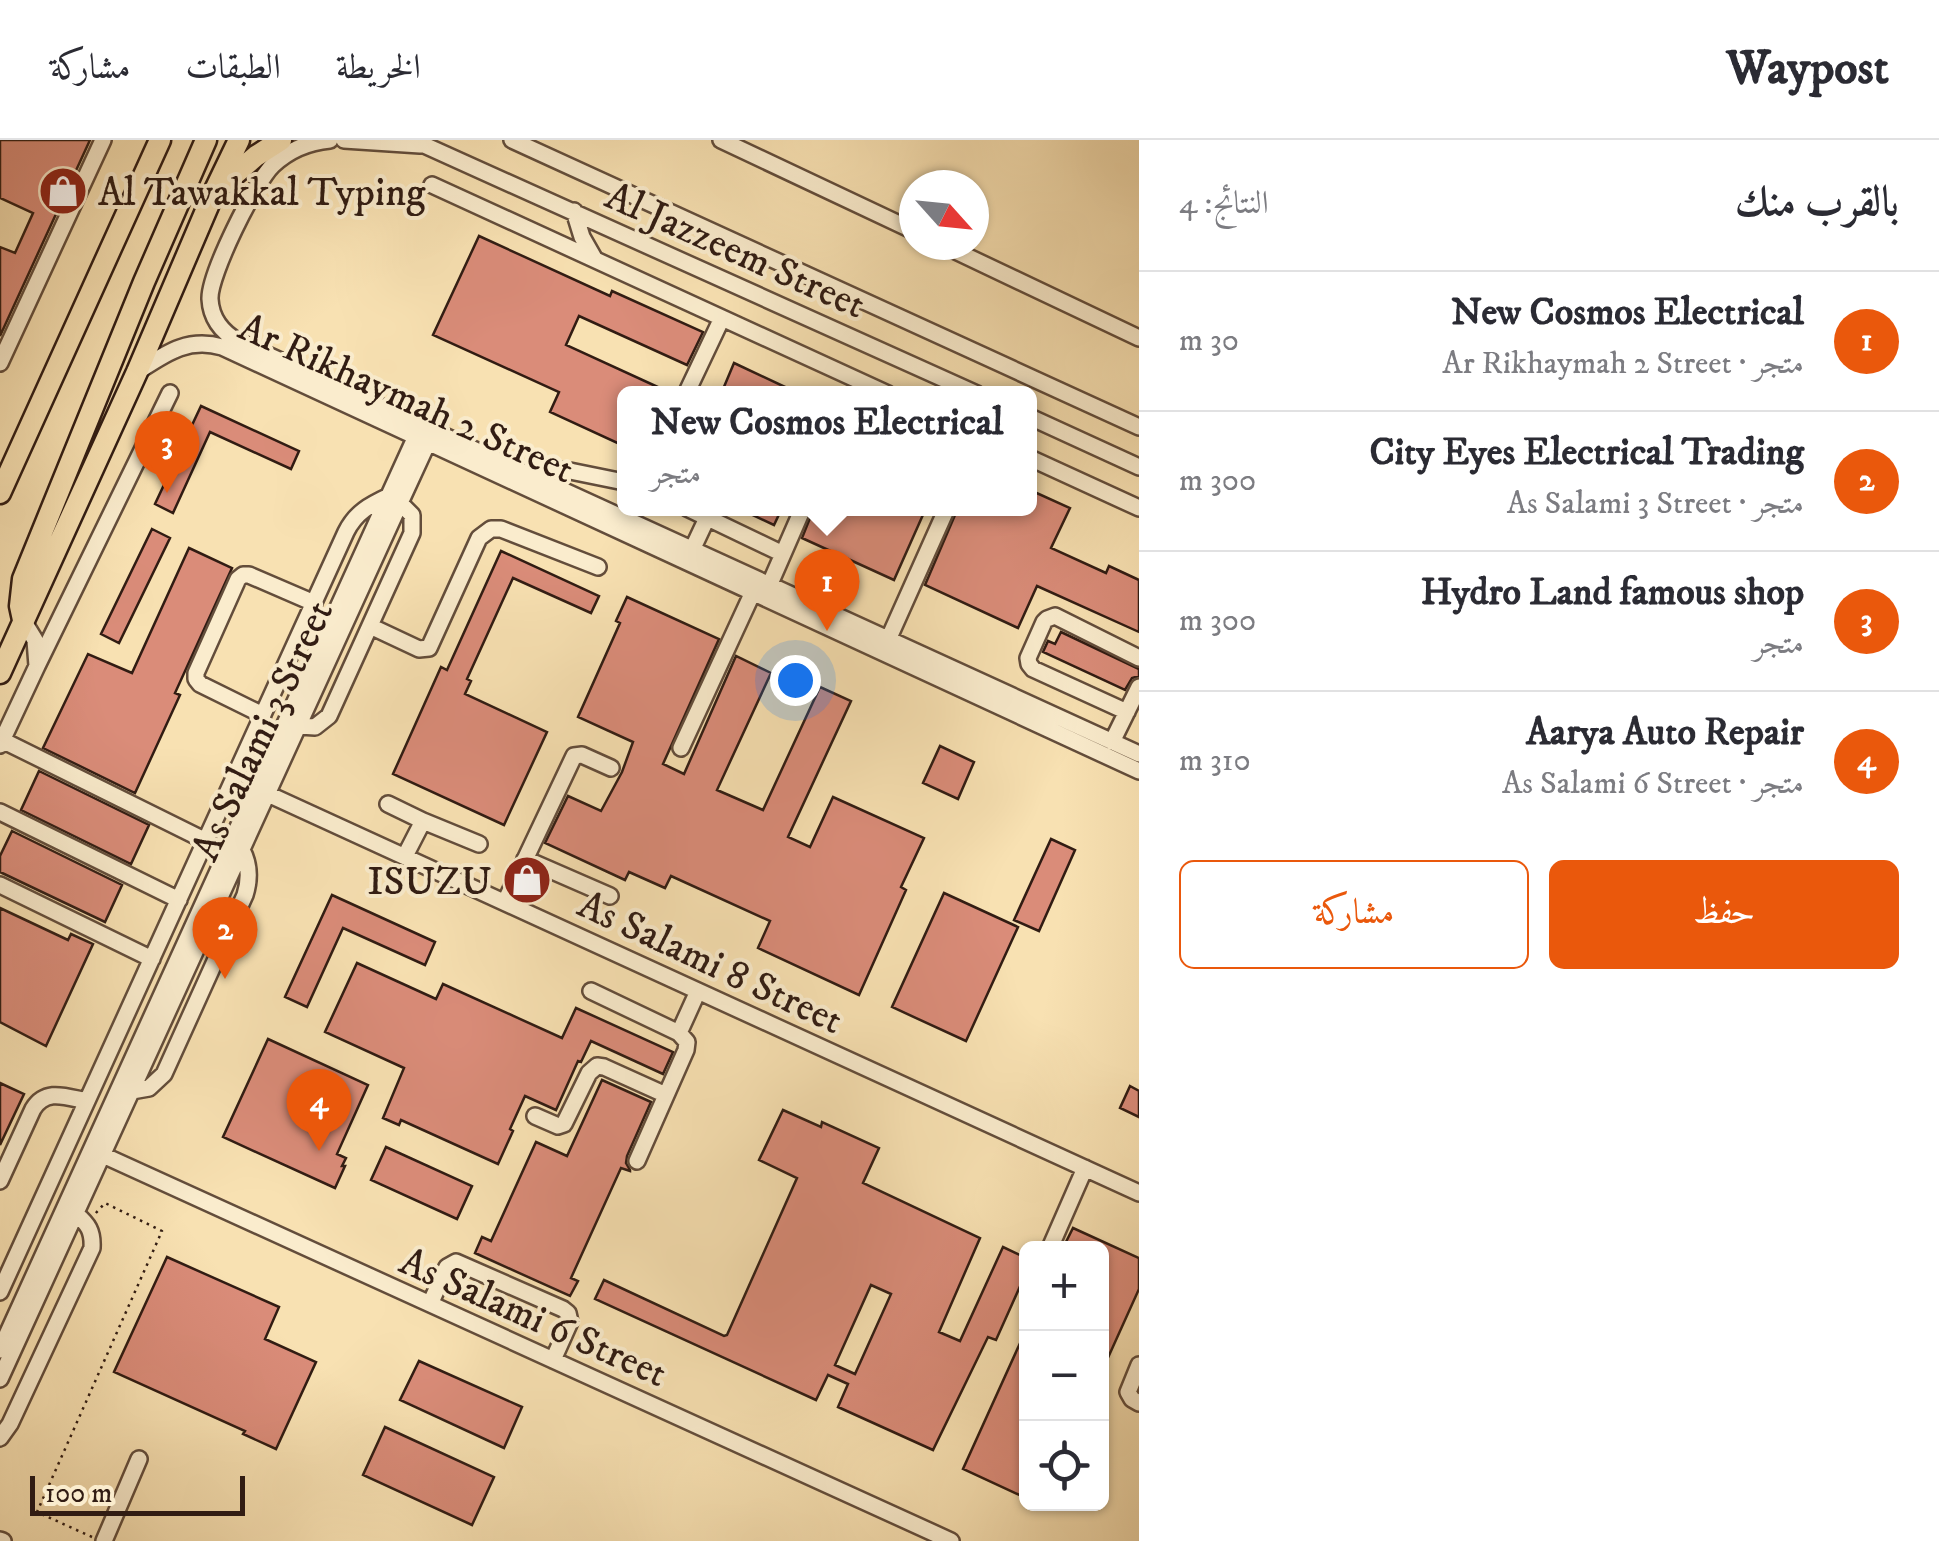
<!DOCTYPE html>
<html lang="ar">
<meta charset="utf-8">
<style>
body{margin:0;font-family:"IM FELL DW Pica",Amiri,serif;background:#f2f2f3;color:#2b2b33;direction:rtl}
.controls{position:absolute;right:30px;bottom:30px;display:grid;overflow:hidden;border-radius:15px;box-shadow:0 2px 8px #0004}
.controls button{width:90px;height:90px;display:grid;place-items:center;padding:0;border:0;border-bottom:2px solid #e1e1e2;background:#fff;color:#2b2b33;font:50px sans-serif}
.compass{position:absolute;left:899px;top:30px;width:90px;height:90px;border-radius:50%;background:#fff;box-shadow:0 2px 8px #0004;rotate:117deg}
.scale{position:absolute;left:30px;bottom:25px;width:215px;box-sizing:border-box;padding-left:10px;border:5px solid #311c13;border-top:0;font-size:28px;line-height:35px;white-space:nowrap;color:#311c13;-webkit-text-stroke:8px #faeccd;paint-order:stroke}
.you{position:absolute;left:795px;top:540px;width:35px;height:35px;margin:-25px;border:8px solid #fff;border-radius:50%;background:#1a73e8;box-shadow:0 0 0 15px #1a73e833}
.badge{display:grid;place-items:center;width:65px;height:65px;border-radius:50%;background:#ea580c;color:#fff;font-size:32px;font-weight:700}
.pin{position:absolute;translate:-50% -82px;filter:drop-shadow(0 2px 5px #0008)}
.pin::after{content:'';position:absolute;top:52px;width:35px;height:30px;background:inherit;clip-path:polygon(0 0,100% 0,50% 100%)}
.popup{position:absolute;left:617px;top:246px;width:420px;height:130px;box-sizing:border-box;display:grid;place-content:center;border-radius:15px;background:#fff;filter:drop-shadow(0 2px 8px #0005);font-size:32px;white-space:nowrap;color:#7c7c81}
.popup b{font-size:38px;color:#2b2b33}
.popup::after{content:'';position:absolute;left:50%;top:100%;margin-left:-20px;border:20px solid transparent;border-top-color:#fff}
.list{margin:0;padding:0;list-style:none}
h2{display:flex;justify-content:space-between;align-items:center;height:130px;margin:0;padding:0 40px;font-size:42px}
h2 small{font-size:32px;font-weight:400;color:#7c7c81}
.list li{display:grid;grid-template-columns:65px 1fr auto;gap:30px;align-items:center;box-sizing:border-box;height:140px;padding:0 40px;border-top:2px solid #e1e1e2}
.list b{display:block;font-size:38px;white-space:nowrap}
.list p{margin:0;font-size:32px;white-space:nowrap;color:#7c7c81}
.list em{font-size:32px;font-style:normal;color:#7c7c81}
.actions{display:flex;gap:20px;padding:30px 40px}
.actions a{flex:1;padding:22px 0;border:2px solid #ea580c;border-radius:15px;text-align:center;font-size:35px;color:#ea580c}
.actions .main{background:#ea580c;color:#fff}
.icon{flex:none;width:55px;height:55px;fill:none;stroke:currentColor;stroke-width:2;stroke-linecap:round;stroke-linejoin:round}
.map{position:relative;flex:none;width:1139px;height:1401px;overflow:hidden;direction:ltr}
header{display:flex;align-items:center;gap:60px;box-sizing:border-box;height:140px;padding:0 50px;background:#fff;border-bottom:2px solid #e1e1e2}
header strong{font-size:48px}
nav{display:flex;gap:55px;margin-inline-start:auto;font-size:35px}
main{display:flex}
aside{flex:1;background:#fff}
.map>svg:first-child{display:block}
.building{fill:#da8c79;stroke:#311c13;stroke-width:2.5;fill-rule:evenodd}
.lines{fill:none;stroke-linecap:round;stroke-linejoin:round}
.minor-casing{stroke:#634d3b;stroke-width:20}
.major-casing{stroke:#311c13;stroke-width:25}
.path{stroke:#311c13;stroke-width:2.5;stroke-dasharray:2.5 5;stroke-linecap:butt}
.minor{stroke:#faeccd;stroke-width:15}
.major{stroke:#f8e1b2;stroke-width:20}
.labels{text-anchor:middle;stroke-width:8;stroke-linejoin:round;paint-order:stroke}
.poi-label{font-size:40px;fill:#311c13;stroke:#faeccd;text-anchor:start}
.street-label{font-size:40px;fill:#311c13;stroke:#faeccd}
</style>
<header>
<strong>Waypost</strong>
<nav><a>الخريطة</a><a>الطبقات</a><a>مشاركة</a></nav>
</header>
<main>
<aside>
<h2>بالقرب منك<small>النتائج: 4</small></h2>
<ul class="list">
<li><span class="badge">1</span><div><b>New Cosmos Electrical</b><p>متجر · Ar Rikhaymah 2 Street</p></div><em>30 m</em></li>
<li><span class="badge">2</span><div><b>City Eyes Electrical Trading</b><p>متجر · As Salami 3 Street</p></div><em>300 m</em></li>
<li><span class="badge">3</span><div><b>Hydro Land famous shop</b><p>متجر</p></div><em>300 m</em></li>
<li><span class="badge">4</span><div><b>Aarya Auto Repair</b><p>متجر · As Salami 6 Street</p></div><em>310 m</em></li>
</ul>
<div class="actions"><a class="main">حفظ</a><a>مشاركة</a></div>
</aside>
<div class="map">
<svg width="1139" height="1401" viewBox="0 0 1139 1401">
<rect width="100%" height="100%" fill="#f8e1b2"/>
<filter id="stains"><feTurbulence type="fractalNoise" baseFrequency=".002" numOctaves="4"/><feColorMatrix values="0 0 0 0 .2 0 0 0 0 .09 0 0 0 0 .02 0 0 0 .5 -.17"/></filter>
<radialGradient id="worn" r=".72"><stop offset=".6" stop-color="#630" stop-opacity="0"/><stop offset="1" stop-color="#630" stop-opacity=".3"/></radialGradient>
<!-- building -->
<path class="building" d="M 0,0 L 90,0 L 0,196 L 0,107 L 15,113 L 33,73 L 0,58 Z
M 479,96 L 610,156 L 612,151 L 703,192 L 687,225 L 579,176 L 566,205 L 673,254 L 624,254 L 624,306 L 550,272 L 559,252 L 433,195 Z
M 734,223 L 800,254 L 721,254 Z
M 201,266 L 299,311 L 291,329 L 210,292 L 173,373 L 155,364 Z
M 1030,350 L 1070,368 L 1051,408 L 1106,433 L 1109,426 L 1139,440 L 1139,492 L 1037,446 L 1018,488 L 925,445 L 958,368 L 1030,368 Z
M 738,368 L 782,368 L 774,385 Z
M 814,368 L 926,368 L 894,440 L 802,398 Z
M 152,389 L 170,398 L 119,503 L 101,494 Z
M 189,408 L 232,428 L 175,553 L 180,555 L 135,653 L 43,608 L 88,514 L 132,533 Z
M 501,411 L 599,456 L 591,473 L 513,438 L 467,539 L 471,541 L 465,554 L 547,592 L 504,685 L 393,634 L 441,527 L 447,530 Z
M 627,457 L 719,499 L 663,624 L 684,634 L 736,516 L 771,533 L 717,650 L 763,670 L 820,547 L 851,561 L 788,697 L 810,707 L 833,657 L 924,698 L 901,747 L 906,750 L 859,855 L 758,808 L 770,781 L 671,736 L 665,748 L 629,732 L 625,740 L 545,703 L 568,656 L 601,671 L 622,632 L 633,602 L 578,577 L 620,483 L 616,481 Z
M 1061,492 L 1139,529 L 1139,536 L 1132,538 L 1125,550 L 1043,512 L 1048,501 L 1055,504 Z
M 940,606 L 974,622 L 958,659 L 923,643 Z
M 39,631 L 149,685 L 131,724 L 21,670 Z
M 12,691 L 122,745 L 105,782 L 0,732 L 0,716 Z
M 1051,699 L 1075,710 L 1039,791 L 1014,780 Z
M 944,753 L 1018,787 L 966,901 L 892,867 Z
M 332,755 L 435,802 L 425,825 L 343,788 L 307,867 L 285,857 Z
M 0,768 L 68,800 L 71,794 L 93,804 L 46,906 L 0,882 Z
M 357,823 L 436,859 L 443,844 L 562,898 L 576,868 L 673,912 L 663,934 L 591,901 L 581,922 L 578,921 L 556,970 L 525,956 L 510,989 L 513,991 L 498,1024 L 401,980 L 399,985 L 383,978 L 404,928 L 325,892 Z
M 268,899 L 368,945 L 337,1014 L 346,1018 L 342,1026 L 345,1026 L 335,1048 L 223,997 Z
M 602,940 L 651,962 L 627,1016 L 626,1023 L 630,1030 L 630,1031 L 621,1028 L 571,1138 L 578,1141 L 570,1156 L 475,1113 L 482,1097 L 491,1101 L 536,1002 L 567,1016 Z
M 0,943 L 24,954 L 0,1005 Z
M 1130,946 L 1139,951 L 1139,977 L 1120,968 Z
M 783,970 L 821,987 L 822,982 L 879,1008 L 863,1043 L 980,1098 L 939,1192 L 960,1201 L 1003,1107 L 1026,1118 L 1026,1133 L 996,1200 L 988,1197 L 933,1310 L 838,1267 L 848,1244 L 828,1235 L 816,1260 L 595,1159 L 604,1140 L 724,1196 L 727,1195 L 797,1038 L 759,1020 ZM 871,1145 L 891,1154 L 855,1234 L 835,1225 Z
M 386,1007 L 472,1046 L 457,1079 L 371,1040 Z
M 1073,1088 L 1139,1118 L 1139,1149 L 1102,1231 L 1102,1108 L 1063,1108 Z
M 167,1117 L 279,1167 L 265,1199 L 316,1222 L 276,1309 L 243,1294 L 245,1291 L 114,1232 Z
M 1026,1190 L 1026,1358 L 963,1329 Z
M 419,1221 L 522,1267 L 504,1308 L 400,1260 Z
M 385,1287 L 494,1337 L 472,1385 L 363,1335 Z"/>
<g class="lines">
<!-- minor casing -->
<g class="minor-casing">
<path id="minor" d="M 330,0 C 308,2 289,10 273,25 C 255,42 209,135 210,159 C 211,179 223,193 239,202 L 1139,614
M 344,0 L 420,5
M 413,0 L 977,254
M 512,0 L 1139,287
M 721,0 L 914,91
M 432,45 L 888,254
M 574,71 L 582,97 L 594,118
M 943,105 L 1139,198
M 0,223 L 103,0
M 137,232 C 165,214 187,197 222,207 L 1139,631
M 686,254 L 722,178
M 1030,277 L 1139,327
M 1030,318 L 1139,368
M 531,337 L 565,330 L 624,342
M 687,368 L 783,414
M 692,410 L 707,378
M 769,446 L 803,368
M 370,486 L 419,509 L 429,508 L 479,398 L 491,389 L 501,389 L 598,427
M 888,500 L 947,368
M 37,526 L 170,253
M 1127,572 L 1033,529 L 1029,524 L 1028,518 L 1044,482 L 1047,479 L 1055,476 L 1139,518
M 263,575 L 200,544 L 196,539 L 196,533 L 238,439 L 243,435 L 249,435 L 314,463
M 299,586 L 315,587 L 329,576 L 412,393 L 412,375 L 400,363
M 2,600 L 206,701
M 1112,602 L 1139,547
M 0,605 L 37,526 L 35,500 L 24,482
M 681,608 L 753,452
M 259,650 L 1139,1053
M 388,664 L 423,681
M 0,672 L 179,760
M 405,716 L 423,681 L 479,704
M 525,719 L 610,756
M 0,745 L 152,819
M 505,762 L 574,616 L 582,615 L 611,628
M 591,851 L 679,893 L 687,902 L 686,910 L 637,1021
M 679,893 L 698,851
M 132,951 L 149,948 L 164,934 L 245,755 C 250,739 250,725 242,710
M 535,976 L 558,986 L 564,984 L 589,933 L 597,926 L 604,927 L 666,955
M 94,1011 L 951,1401
M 0,1041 L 33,969 C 46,948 66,957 87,961
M 1050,1108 L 1085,1028
M 0,1152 L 346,392 C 356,372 370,365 389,356
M 430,1164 L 447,1127 L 456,1122 L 563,1169 L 568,1173 L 570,1182 L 553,1220
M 0,1210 L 416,296 L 428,295 L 437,299
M 1139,1225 L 1128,1252 L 1132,1259 L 1139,1263
M 0,1239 L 400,363 L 428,302 L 427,292
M 0,1298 L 10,1284 L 92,1108 C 93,1091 88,1084 76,1074
M 0,1400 L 3,1401
M 104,1401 L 139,1319"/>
</g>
<!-- major casing -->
<g class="major-casing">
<path id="major" d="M 220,47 L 256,16 L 281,0
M 0,353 L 160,0
M 23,480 L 20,466 L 23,439 L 144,142 L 206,0
M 0,533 L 137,232 L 214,52 L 239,0"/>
</g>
<!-- path -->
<path class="path" d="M 92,1397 L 37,1372 L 162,1091 L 105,1063 L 95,1074"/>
<!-- minor -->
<use href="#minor" class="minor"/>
<!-- major -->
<use href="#major" class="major"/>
</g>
<!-- icons -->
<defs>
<g id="shop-disc" transform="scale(2.5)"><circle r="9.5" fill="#8f2418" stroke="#faeccd"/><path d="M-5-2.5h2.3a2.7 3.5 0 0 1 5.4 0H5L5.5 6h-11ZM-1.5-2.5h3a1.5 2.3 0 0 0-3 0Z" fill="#fff"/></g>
</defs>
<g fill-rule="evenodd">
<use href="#shop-disc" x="63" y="51"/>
<use href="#shop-disc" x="527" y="740"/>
</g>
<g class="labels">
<!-- poi labels -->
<g class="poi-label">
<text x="98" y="65">Al Tawakkal Typing</text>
<text x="492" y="754" text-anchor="end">ISUZU</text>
</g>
<!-- street labels -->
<g class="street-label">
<text transform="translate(736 109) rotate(24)" y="14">Al Jazzeem Street</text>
<text transform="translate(407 257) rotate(24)" y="14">Ar Rikhaymah 2 Street</text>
<text transform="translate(261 590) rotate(-65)" y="14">As Salami 3 Street</text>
<text transform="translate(711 821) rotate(25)" y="14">As Salami 8 Street</text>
<text transform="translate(534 1176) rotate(24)" y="14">As Salami 6 Street</text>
</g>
</g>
<rect width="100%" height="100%" filter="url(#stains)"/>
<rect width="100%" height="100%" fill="url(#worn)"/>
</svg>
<div class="controls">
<button>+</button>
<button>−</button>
<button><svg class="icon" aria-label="locate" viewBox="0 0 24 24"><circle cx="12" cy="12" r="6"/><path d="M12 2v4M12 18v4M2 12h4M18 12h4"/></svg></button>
</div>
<svg class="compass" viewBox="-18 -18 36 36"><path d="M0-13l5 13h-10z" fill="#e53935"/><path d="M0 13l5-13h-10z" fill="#7c7c81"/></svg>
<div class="scale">100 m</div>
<div class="you"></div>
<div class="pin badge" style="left:827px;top:491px">1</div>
<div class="popup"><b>New Cosmos Electrical</b>متجر</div>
<div class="pin badge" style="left:225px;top:839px">2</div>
<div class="pin badge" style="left:167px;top:353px">3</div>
<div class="pin badge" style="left:319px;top:1011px">4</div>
</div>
</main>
